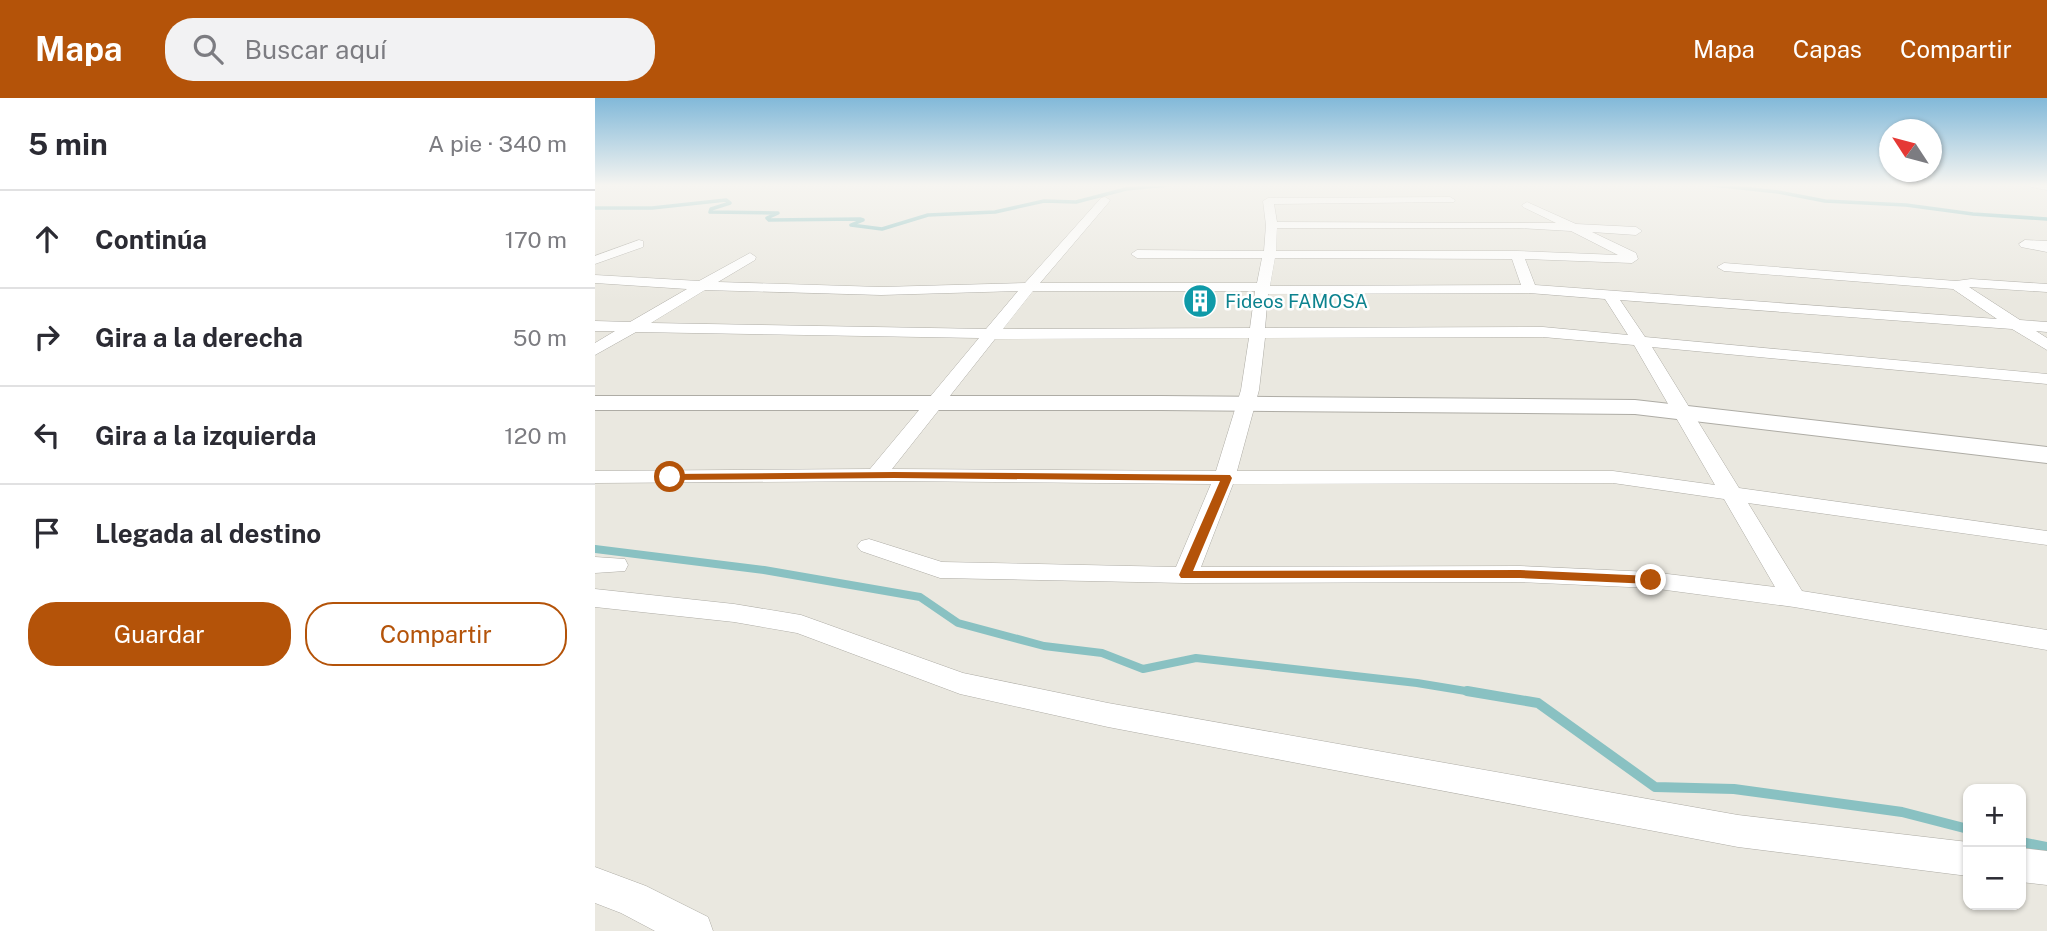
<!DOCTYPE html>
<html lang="es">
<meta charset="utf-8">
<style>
body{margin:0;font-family:"Public Sans",sans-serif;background:#f2f2f3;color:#2b2b33}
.controls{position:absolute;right:21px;bottom:21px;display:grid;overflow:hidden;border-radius:14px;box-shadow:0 2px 5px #0004}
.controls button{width:63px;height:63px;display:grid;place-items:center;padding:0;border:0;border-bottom:2px solid #e1e1e2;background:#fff;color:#2b2b33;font:35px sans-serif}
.compass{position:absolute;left:1284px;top:21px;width:63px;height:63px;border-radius:50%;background:#fff;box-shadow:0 2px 5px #0004;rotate:306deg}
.stop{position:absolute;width:21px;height:21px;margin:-16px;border:5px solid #b45309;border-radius:50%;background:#fff}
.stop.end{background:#b45309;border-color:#fff;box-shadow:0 2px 7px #0008}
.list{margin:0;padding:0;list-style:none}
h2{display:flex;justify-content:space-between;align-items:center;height:91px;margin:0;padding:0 28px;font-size:30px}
h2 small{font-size:23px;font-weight:400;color:#7c7c81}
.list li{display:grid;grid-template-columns:46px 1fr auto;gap:21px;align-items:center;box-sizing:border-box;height:98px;padding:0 28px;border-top:2px solid #e1e1e2}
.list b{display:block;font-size:26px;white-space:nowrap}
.list em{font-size:23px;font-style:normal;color:#7c7c81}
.actions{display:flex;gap:14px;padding:21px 28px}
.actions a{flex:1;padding:16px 0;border:2px solid #b45309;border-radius:28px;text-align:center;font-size:24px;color:#b45309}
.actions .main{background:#b45309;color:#fff}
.icon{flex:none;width:38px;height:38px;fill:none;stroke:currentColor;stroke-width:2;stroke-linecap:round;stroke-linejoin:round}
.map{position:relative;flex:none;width:1452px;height:833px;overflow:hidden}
header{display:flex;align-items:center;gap:42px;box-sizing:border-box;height:98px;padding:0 35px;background:#b45309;color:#fff}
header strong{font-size:33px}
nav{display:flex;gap:38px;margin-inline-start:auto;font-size:24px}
.search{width:490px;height:63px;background:#f2f2f3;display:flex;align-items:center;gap:18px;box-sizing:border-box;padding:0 24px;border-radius:28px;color:#7c7c81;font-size:26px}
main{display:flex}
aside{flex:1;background:#fff}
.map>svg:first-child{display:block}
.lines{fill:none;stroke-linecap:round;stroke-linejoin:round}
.stream-far2{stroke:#89c1c2;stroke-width:3.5}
.stream-far1{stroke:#89c1c2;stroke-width:8}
.stream{stroke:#89c1c2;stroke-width:10}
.minor-casing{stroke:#aeaca5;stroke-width:1}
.major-casing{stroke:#aeaca5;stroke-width:2}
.minor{fill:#fff;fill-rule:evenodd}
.major{fill:#fff;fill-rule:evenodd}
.route{fill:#b45309}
.labels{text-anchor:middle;stroke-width:5;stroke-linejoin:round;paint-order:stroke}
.far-culture-label{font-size:19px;fill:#0d838f;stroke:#fff;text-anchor:start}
</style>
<header>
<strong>Mapa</strong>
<div class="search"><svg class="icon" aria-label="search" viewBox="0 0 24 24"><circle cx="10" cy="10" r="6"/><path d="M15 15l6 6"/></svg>Buscar aquí</div>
<nav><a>Mapa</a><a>Capas</a><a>Compartir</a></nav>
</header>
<main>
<aside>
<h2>5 min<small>A pie · 340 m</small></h2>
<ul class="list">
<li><svg class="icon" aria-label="ahead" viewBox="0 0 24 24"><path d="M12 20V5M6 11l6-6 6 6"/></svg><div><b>Continúa</b></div><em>170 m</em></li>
<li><svg class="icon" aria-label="right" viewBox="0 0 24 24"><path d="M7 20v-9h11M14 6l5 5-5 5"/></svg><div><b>Gira a la derecha</b></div><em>50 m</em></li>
<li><svg class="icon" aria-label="left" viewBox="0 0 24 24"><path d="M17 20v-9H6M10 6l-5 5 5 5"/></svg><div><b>Gira a la izquierda</b></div><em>120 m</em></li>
<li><svg class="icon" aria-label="arrive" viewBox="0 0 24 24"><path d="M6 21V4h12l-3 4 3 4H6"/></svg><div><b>Llegada al destino</b></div></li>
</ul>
<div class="actions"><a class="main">Guardar</a><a>Compartir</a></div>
</aside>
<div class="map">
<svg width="1452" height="833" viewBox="0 0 1452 833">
<rect width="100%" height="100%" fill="#eae8e0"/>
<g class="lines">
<!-- stream-far2 -->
<path class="stream-far2" d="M 1118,87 L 1183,94 L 1230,103 L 1311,107 L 1378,116 L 1452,121
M 0,110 L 57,110 L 131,102 L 135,105 L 116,111 L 115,114 L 183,115 L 172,120 L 174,122 L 265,121 L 268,122 L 256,127 L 287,131 L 333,117 L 400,114 L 449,103 L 481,104 L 531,91 L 572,87"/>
<!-- stream-far1 -->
<path class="stream-far1" d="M 0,451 L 169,472 L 325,499 L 363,525 L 449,548 L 507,555 L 548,571 L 601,560 L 822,585 L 883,595"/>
<!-- stream -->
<path class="stream" d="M 872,593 L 943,605 L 1060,689 L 1139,691 L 1307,714 L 1373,731
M 1426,744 L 1452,749"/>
<!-- minor casing -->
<g class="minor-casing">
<path id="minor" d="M 1435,87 L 1452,87 L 1452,92 L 1436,89 Z
M 510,99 L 515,102 L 514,104 L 445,185 L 662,185 L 667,160 L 542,160 L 536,156 L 542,152 L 669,153 L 671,127 L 668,103 L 673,100 L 855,99 L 860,102 L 859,104 L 679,106 L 682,124 L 961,125 L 928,109 L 927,107 L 932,104 L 981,126 L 1041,129 L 1047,133 L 1041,137 L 997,134 L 1041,155 L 1043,161 L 1037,165 L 930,161 L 940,187 L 1402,221 L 1358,191 L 1129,173 L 1122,169 L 1129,165 L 1361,183 L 1376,181 L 1452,186 L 1452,194 L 1374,189 L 1425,222 L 1452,224 L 1452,234 L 1441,233 L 1452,240 L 1452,252 L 1417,231 L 1025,202 L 1050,239 L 1452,276 L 1452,286 L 1057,249 L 1144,390 L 1452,433 L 1452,447 L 1153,405 L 1207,493 L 1452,532 L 1452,552 L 1199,509 L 1056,490 L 925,484 L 590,485 L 345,480 L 266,453 L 262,448 L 266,443 L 274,441 L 347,464 L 581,469 L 616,386 L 299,383 L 0,385 L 0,373 L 275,371 L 384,240 L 41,234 L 0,257 L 0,245 L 20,233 L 0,233 L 0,223 L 35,224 L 92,191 L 0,185 L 0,177 L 104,183 L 155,155 L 161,159 L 160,162 L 123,184 L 286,189 L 430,185 L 506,100 ZM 682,130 L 923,130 L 976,133 L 1023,157 L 922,153 L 681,153 ZM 680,160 L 917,161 L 926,187 L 675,188 ZM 110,192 L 286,197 L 423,193 L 391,231 L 56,225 ZM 438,193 L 660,193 L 655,230 L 408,231 ZM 934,195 L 1010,201 L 1033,237 L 948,229 L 670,230 L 673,196 ZM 948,239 L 1039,247 L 1120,387 L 1018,373 L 642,373 L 664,292 L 670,240 ZM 654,240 L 646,292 L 621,373 L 297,371 L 400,241 ZM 1018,385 L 1129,401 L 1180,489 L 1056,474 L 925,468 L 606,469 L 638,386 Z
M 44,142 L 48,143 L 48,149 L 0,166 L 0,158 Z
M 1430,142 L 1452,143 L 1452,154 L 1426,149 L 1424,146 Z
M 0,459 L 30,461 L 33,467 L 30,473 L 0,475 Z
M 0,491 L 139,506 L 206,517 L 368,575 L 513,605 L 1143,717 L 1373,744 L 1373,778 L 1143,749 L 513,629 L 365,596 L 202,535 L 139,524 L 0,509 Z
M 1426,750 L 1452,753 L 1452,787 L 1426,784 Z
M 0,769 L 51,788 L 113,819 L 118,833 L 60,833 L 26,815 L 0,805 Z"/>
</g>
<!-- major casing -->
<g class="major-casing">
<path id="major" d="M 0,298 L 566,298 L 1040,302 L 1452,349 L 1452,365 L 1040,316 L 566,312 L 0,312 Z"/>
</g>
<!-- minor -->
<use href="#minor" class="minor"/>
<!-- major -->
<use href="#major" class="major"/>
</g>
<!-- sky -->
<linearGradient id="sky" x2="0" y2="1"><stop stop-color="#82b9d9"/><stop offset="0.43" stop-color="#f6f5f1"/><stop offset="1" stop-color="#f6f5f1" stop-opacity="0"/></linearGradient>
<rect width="1452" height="203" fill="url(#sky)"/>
<!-- route -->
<path class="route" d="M 299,374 L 635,377 L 637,380 L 598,473 L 925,472 L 1056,478 L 1062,482 L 1056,486 L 925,480 L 586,480 L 584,477 L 625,383 L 299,380 L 75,382 L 70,379 L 75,376 Z"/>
<!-- icons -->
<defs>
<g id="building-disc" transform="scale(1.75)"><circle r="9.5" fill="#0f9aa8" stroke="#fff"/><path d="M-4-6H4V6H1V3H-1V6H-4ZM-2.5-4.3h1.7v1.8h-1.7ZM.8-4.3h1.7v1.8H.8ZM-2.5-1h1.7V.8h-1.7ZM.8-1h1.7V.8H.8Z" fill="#fff"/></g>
</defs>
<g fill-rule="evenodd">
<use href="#building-disc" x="605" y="203"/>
</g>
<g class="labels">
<!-- far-culture labels -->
<g class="far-culture-label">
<text x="630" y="210">Fideos FAMOSA</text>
</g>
</g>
</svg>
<div class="controls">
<button>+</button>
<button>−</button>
</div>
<svg class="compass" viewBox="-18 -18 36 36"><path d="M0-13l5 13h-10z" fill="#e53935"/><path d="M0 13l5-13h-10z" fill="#7c7c81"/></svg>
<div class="stop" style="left:75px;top:379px"></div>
<div class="stop end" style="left:1056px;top:482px"></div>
</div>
</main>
